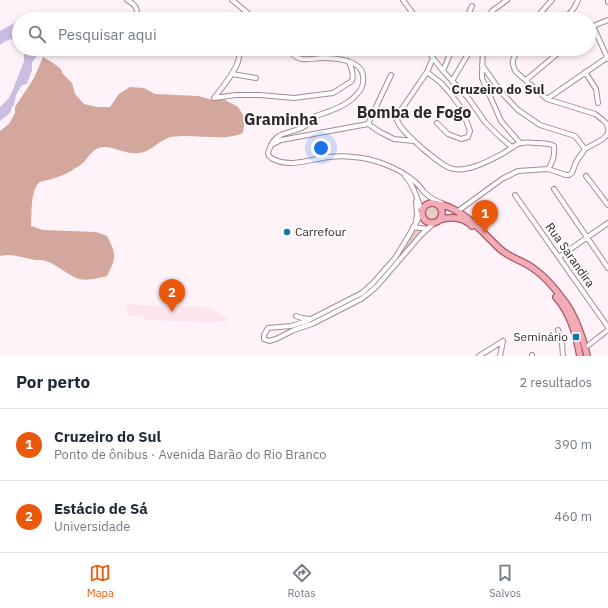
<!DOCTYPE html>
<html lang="pt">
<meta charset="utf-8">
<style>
body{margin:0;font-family:"IBM Plex Sans",sans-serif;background:#f6f6f7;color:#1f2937}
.you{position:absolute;left:321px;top:148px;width:14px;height:14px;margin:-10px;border:3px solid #fff;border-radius:50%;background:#1a73e8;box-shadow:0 0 0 6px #1a73e833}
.badge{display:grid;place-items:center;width:26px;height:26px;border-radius:50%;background:#ea580c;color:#fff;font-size:13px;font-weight:700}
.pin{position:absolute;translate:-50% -33px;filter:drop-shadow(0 1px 2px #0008)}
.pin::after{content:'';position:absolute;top:21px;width:14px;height:12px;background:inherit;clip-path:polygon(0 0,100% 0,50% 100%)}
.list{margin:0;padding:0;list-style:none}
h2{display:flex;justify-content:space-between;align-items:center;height:52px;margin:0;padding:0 16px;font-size:17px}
h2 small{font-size:13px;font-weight:400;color:#747a83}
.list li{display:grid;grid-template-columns:26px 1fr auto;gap:12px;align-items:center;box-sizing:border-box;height:72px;padding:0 16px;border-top:1px solid #e0e1e3}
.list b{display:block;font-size:15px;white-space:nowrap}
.list p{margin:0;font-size:13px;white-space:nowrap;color:#747a83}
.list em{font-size:13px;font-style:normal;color:#747a83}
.icon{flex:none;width:22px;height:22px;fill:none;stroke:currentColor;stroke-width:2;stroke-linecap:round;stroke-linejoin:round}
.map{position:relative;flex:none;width:608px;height:356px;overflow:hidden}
.search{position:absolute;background:#fff;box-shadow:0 2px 6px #0003;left:12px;right:12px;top:12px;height:44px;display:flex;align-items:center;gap:10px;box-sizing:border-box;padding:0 14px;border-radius:22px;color:#747a83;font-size:15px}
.sheet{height:196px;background:#fff}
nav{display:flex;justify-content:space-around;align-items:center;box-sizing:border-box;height:56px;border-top:1px solid #e0e1e3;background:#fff;font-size:11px;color:#747a83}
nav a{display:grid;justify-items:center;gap:2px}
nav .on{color:#ea580c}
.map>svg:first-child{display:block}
.built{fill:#fce5ef}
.green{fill:#e6cbc3}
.forest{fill:#d3a79b}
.water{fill:#cbbce2}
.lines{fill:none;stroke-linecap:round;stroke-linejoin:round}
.minor-casing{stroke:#a68a96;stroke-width:6}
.major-casing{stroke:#a95966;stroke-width:8}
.minor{stroke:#fff;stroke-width:4}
.major{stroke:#f2acb6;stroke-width:5.5}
.poi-dot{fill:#1579a5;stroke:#fff;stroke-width:1.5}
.labels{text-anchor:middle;stroke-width:3.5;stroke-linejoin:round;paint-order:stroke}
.poi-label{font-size:12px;fill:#31262b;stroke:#fff;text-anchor:start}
.street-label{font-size:12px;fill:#31262b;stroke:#fff}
.neighbourhood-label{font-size:13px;font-weight:bold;fill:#31262b;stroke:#fff}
.district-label{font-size:16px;font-weight:bold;fill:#31262b;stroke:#fff}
</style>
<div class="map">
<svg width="608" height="356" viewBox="0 0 608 356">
<rect width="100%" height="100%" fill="#fff2f8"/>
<!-- built -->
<path class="built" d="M 126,304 L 135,304 L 135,305 L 206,307 L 212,309 L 227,319 L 227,321 L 211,322 L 143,320 L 143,317 L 128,316 Z"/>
<!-- green -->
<path class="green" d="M424 213a8 8 0 1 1 16 0a8 8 0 1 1-16 0Z
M 415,230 L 423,231 L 412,242 L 395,263 L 394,262 L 402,252 Z"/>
<!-- forest -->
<path class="forest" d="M 43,57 L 53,63 L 61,69 L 62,73 L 72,83 L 75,94 L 84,104 L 97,107 L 110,107 L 119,94 L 130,87 L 144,88 L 155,94 L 198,96 L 212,100 L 225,100 L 238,107 L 245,118 L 243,132 L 241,134 C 224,140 205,136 187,136 C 182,136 176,136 171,137 C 159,140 151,152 139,153 C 126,155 114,146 103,147 C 93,148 89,156 84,162 C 81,165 77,167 74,169 C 64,176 52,179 40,182 C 30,189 32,214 31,226 L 43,230 L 96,232 L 107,236 C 117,255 116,258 107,276 C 98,278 89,281 79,279 C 67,275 58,265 46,261 C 42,259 36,261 31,259 C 20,257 11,253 0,256 L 0,131 L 9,124 L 15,113 L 15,107 L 34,78 Z"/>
<!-- water -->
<path class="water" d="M 16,22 L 19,22 L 19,43 L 11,39 L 4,42 L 0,45 L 0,31 Z
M 24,49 L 41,49 L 32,63 L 32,70 L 27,84 L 22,85 L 16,95 L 14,105 L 12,107 L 10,113 L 0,121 L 0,107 L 9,98 L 14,87 L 24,61 Z"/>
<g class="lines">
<!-- minor casing -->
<g class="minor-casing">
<path id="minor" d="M 127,0 C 135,4 138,8 137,17
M 232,0 L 255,19
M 403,0 L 417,19
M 608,0 L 608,2
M 466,19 L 472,6
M 487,19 L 492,11 L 507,0
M 504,19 L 538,15
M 535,19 L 552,0
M 562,19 C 571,13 574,10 578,0
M 593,26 L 608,59
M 589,28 L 593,26 L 608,20
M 287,49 C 291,53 295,58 302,59 C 309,60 316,58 323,58 C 335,58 362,60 363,76 C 364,82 362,89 358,93 C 351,102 341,107 330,111 C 326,113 320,114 316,116 C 312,119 309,124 305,126 C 291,135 276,129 269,150 C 267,154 269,157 273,159 C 290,168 311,159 329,157 C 337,156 346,156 353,157 C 373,158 399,168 414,181 C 418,184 421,188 424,192 C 429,197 435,201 442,203
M 428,49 L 433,58 L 443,71 L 469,99 L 485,122 L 500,137 L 512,147
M 483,49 L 482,73 L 482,78 L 501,121 L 520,143
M 519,49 C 513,58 510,62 516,72 L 547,99 L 595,114 L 603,120 L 607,124 L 608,129
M 433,58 L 427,72 L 399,113 L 397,120 C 401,131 414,140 423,149 C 431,155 441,165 450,168 C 465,174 489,161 502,154 C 509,150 514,145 521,143 C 527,142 533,143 539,143 C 545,144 549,143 554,146 C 555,155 553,162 548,169
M 482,65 L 501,92 L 518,110 L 540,125 L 575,136 L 585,149
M 443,71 L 452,49
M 427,72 L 441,83 L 450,93 L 462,109 L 470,131 L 468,137 L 461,139 L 448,134 L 437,123
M 585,72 L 596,89 L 598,103
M 232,74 L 256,78
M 526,80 L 563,49
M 452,81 L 471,49
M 214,98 L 236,95 L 260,95 L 294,98 L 333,93 L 352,81 C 354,74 352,68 348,61
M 214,98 C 221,89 240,67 239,55 C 239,52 238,51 237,49
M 547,99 L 608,57
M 368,124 L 391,75
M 368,124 L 380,132 L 394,139 L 414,141
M 271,145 L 281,140 L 368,124
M 405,176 C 415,186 416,198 422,210
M 586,176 L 608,205
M 554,189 L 608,268
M 515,195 L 608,327
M 458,211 L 502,179 L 518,171 L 548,169 L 566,175 L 569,175 L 572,173 L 576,162 L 585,149 L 603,139 L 607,135 L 608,132
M 422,212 L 408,237 L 395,258 L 373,283 L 362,293 L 307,321 L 291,326 L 268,328 L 264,335 L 264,339 L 269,341 L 276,339 L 294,330 L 312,324 L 361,299 L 369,293 L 377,286 L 421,235 L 435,222
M 416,220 L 417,215 L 416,201
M 413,227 L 428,229
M 559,257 L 608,223
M 296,316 L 302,318 L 309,319
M 558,330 L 562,343 L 563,356
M 585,348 L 595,340 L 608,330
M 479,356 L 503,341
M 500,356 L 503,341
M 532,356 L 532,355"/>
</g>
<!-- major casing -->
<g class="major-casing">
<path id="major" d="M422 213a10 10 0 1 1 20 0a10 10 0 1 1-20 0Z
M 437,204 C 443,204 446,206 451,208 C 472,218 484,234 500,249 C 510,258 524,261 534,269 C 546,277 557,291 565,302 C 575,315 584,341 587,356
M 439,220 C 452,216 463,217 472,226
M 556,297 C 571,314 576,335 580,356"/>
</g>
<!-- minor -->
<use href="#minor" class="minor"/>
<!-- major -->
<use href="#major" class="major"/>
</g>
<!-- markers -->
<g class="poi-dot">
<circle cx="287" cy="232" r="4"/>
<rect x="572" y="333" width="8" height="8" rx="2"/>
</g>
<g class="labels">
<!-- poi labels -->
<g class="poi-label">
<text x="295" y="236">Carrefour</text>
<text x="568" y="341" text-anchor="end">Seminário</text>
</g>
<!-- street labels -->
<g class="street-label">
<text transform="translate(570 255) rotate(55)" y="4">Rua Sarandira</text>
</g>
<!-- neighbourhood labels -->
<g class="neighbourhood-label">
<text x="498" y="94">Cruzeiro do Sul</text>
</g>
<!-- district labels -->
<g class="district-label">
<text x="414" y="118">Bomba de Fogo</text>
<text x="281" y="125">Graminha</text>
</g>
</g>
</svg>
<div class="you"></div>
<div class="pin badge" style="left:485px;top:233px">1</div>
<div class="pin badge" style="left:172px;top:312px">2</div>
<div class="search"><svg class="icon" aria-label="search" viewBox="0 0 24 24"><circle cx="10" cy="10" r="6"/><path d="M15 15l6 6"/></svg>Pesquisar aqui</div>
</div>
<section class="sheet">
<h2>Por perto<small>2 resultados</small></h2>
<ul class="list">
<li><span class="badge">1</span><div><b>Cruzeiro do Sul</b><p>Ponto de ônibus · Avenida Barão do Rio Branco</p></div><em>390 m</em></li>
<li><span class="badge">2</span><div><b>Estácio de Sá</b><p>Universidade</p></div><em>460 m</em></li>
</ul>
</section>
<nav>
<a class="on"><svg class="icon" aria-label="map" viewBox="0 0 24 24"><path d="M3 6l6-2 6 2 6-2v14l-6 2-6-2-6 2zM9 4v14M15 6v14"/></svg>Mapa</a>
<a><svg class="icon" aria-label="directions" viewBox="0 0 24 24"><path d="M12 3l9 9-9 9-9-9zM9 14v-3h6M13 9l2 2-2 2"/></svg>Rotas</a>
<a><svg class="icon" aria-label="saved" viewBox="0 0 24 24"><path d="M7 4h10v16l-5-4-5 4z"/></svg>Salvos</a>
</nav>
